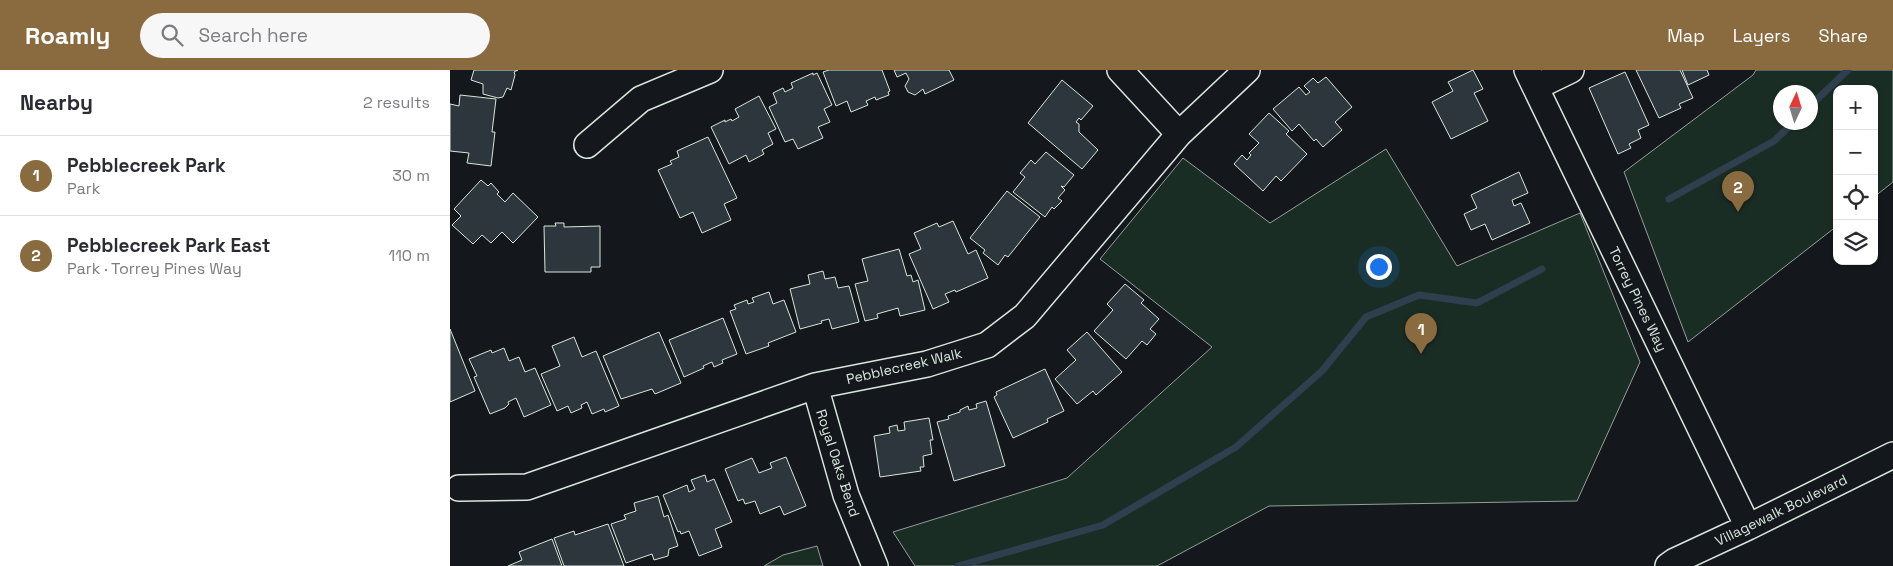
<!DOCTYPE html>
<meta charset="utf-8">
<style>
body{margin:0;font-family:"Space Grotesk",sans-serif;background:#f7f7f7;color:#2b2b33}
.controls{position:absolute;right:15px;top:15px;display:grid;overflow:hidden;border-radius:10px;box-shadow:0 1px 4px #0004}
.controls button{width:45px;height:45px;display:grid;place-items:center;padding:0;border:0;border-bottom:1px solid #e1e1e2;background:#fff;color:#2b2b33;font:25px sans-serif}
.compass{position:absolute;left:1323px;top:15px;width:45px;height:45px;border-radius:50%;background:#fff;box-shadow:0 1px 4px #0004;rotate:4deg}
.you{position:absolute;left:928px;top:196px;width:18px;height:18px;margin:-12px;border:4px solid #fff;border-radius:50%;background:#1a73e8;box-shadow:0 0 0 8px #1a73e833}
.badge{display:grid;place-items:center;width:32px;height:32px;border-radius:50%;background:#8a6a3f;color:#fff;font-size:16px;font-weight:700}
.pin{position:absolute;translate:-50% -41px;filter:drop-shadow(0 1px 2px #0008)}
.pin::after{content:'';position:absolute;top:26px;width:18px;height:15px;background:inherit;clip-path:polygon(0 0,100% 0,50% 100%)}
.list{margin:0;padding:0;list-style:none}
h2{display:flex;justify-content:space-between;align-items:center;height:65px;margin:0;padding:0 20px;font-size:21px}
h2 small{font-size:16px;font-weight:400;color:#7c7c81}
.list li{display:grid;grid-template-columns:32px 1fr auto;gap:15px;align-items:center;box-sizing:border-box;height:80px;padding:0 20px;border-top:1px solid #e1e1e2}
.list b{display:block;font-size:19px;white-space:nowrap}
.list p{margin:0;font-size:16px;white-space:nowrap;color:#7c7c81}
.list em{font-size:16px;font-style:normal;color:#7c7c81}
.icon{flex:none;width:28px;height:28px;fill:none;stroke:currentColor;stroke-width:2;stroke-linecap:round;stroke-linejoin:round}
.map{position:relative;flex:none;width:1443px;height:496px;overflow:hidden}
header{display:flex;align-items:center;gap:30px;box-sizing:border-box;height:70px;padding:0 25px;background:#8a6a3f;color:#fff}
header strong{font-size:24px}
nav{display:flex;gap:28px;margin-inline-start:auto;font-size:18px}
.search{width:350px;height:45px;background:#f7f7f7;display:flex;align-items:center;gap:12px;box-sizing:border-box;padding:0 18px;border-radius:28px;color:#7c7c81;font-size:19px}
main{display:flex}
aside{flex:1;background:#fff}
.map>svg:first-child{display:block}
.green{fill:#1a2d24;stroke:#939e99;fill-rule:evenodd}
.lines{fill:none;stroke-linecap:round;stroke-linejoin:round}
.stream{stroke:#2f3f4d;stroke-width:7}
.building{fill:#2c363c;stroke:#d8e6dc}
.minor-casing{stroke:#d8e6dc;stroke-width:28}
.minor{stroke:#14181c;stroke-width:25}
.labels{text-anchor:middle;stroke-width:4;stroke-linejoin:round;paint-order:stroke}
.street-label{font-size:14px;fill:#d8e6dc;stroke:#14181c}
</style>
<header>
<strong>Roamly</strong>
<div class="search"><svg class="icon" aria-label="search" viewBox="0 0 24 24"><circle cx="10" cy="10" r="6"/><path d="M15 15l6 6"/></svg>Search here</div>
<nav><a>Map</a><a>Layers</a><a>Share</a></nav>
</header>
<main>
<aside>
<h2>Nearby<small>2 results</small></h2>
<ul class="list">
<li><span class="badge">1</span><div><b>Pebblecreek Park</b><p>Park</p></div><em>30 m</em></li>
<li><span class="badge">2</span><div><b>Pebblecreek Park East</b><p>Park · Torrey Pines Way</p></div><em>110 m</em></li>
</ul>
</aside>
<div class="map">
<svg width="1443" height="496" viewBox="0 0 1443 496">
<rect width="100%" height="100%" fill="#14181c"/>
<!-- green -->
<path class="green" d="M 1306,0 L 1443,0 L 1443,112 L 1424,127 L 1424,19 L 1387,19 L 1387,156 L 1238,272 L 1174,102 L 1303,5 ZM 1360,22 L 1360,52 L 1330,52 L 1330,22 Z
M 936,79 L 1007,196 L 1130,143 L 1190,292 L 1127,431 L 819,436 L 707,496 L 465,496 L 443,462 L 617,408 L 762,277 L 650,189 L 733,88 L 820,153 Z
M 367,476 L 373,496 L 314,496 L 333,485 Z"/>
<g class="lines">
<!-- stream -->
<path class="stream" d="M 1360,36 L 1398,0
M 1219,129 L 1324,71 L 1344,52
M 508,496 L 653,455 L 786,377 L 872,301 L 916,247 L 969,225 L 1027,233 L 1092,199"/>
</g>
<!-- building -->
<path class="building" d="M 24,0 L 68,0 L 64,2 L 65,5 L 61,20 L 57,18 L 53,27 L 48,28 L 33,24 L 33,14 L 21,10 Z
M 379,0 L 432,0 L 440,21 L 438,22 L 439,25 L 426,30 L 425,27 L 416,31 L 418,35 L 401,42 L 397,31 L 386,36 L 373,2 Z
M 444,0 L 499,0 L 504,10 L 475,24 L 473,19 L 465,25 L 458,22 L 455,16 L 459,9 L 456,3 L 447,7 Z
M 1023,0 L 1033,19 L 1024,23 L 1038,51 L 1001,69 L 982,32 L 1003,21 L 998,12 Z
M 1186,0 L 1230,0 L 1243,28 L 1229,34 L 1231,38 L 1209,48 Z
M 1232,0 L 1257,0 L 1259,5 L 1238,15 Z
M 1175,2 L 1199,55 L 1188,60 L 1191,68 L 1179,74 L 1181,78 L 1168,84 L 1139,18 Z
M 363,3 L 363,5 L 367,3 L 382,35 L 374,39 L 380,52 L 368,57 L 373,68 L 348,79 L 343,69 L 335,72 L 319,37 L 327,33 L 323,23 L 333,18 L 335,22 L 343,18 L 341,13 Z
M 876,7 L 902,37 L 885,52 L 892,60 L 873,77 L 866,69 L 864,71 L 849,54 L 842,61 L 823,39 L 849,17 L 856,25 L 860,22 L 854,16 L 863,8 L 868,13 Z
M 612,10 L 643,36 L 631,50 L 629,48 L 626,52 L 629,54 L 629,62 L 648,80 L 632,99 L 578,53 Z
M 10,25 L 46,29 L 42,62 L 45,62 L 41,96 L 17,93 L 19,83 L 0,81 L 0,34 L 9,36 Z
M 309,26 L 326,59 L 318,63 L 323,74 L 312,80 L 314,84 L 299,92 L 296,85 L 279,94 L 261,57 L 275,50 L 275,52 L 281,49 L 282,51 L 289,47 L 285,39 Z
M 819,43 L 839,61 L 836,64 L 857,84 L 831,111 L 826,106 L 813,121 L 784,94 L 792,85 L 797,90 L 801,85 L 799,83 L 809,73 L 799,64 Z
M 258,67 L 287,128 L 274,134 L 281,150 L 252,163 L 243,142 L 230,148 L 208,100 L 222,94 L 220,91 L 229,87 L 227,81 Z
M 596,82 L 624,105 L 614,117 L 611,116 L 615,120 L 608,128 L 612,131 L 604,139 L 602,137 L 595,147 L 563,122 L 575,107 L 570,103 L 581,90 L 585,94 Z
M 1069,102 L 1078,123 L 1062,130 L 1064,136 L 1071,133 L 1080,153 L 1042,170 L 1035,154 L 1021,160 L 1014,144 L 1027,138 L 1021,125 Z
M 31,110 L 38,116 L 41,113 L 49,122 L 47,124 L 55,132 L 63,123 L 88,147 L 63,173 L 52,162 L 41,173 L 32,165 L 23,174 L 2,155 L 11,146 L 4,139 Z
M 557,121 L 590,147 L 558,187 L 555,185 L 548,195 L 533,183 L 535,180 L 520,168 Z
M 503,151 L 518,184 L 526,180 L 538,208 L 506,222 L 505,220 L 495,224 L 499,232 L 483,239 L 459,184 L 471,179 L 464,163 L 487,153 L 489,157 Z
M 105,153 L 114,153 L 114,157 L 150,156 L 150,197 L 141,197 L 141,202 L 95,202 L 94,156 L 106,156 Z
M 449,179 L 457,206 L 461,205 L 463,212 L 468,210 L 475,240 L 450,246 L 448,238 L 427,244 L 428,248 L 415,251 L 405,214 L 418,211 L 412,189 Z
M 373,201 L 375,209 L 385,207 L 388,218 L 399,216 L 409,252 L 382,259 L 379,249 L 371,251 L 372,253 L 350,259 L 340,219 L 360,214 L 358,205 Z
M 675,214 L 694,230 L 691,233 L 709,249 L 700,259 L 706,264 L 697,275 L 692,271 L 676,289 L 644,261 L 663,240 L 657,234 Z
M 319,222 L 323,234 L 334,230 L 346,262 L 318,273 L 319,276 L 296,284 L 280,241 L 286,239 L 284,235 L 297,230 L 298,234 L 304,232 L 302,228 Z
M 273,248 L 287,284 L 272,290 L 273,293 L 264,297 L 262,292 L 253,296 L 254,298 L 234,307 L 219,270 Z
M 0,259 L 25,321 L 0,332 Z
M 209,262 L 231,313 L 205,324 L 202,319 L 171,329 L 153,286 Z
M 637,262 L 672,302 L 646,325 L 643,321 L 627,334 L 605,309 L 626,290 L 617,280 Z
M 124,267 L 132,287 L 146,281 L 169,336 L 155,342 L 154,339 L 142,344 L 137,332 L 131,335 L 132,338 L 121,343 L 118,336 L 107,341 L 91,304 L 110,296 L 102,276 Z
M 54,278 L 59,291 L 69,287 L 75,302 L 85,298 L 101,335 L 74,347 L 66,328 L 58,332 L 59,334 L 55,338 L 40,344 L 24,307 L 27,306 L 19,289 L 41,280 L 42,283 Z
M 595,299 L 614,341 L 597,349 L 598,352 L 563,368 L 544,327 L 547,325 L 546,322 Z
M 536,331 L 555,396 L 504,411 L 487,352 L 499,349 L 498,346 L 510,342 L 510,340 L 518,336 L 519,340 L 527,338 L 526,334 Z
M 479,348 L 483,370 L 480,370 L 482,384 L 473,386 L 474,397 L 470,397 L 471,401 L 430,407 L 424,366 L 440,363 L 439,357 L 447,355 L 448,361 L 455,360 L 454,352 Z
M 336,387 L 356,436 L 334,445 L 330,436 L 310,444 L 305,431 L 295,434 L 293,429 L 288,431 L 275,399 L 302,388 L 309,403 L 322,398 L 320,393 Z
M 255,405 L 257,412 L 264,409 L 282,452 L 265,459 L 272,477 L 249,486 L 239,461 L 231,464 L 230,461 L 228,462 L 213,425 L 237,415 L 239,422 L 245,419 L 241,410 Z
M 208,426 L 214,447 L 218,445 L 228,476 L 219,479 L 218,486 L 204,490 L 202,484 L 176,493 L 161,454 L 176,449 L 174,445 L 186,441 L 184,433 Z
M 158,454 L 174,496 L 114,496 L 104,468 L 124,461 L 125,465 Z
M 102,469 L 112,496 L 58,496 L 72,490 L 69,482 Z"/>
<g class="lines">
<!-- minor casing -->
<g class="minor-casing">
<path id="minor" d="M 670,0 L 729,64
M 1077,0 L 1298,457
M 1086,17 L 1121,0
M 137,75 L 191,29 L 260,0
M 365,316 L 396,425 L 425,496
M 9,418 L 77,417 L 365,316 L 477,294 L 537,275 L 575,246 L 729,64 L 797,0
M 1218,496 L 1225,491 L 1298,457 L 1443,385"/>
</g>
<!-- minor -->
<use href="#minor" class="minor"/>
</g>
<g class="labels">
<!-- street labels -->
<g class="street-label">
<text transform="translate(1188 229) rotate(64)" y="5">Torrey Pines Way</text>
<text transform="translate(454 296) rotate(-13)" y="5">Pebblecreek Walk</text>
<text transform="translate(388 393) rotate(72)" y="5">Royal Oaks Bend</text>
<text transform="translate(1331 440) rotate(-26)" y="5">Villagewalk Boulevard</text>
</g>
</g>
</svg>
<div class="controls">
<button>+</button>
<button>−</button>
<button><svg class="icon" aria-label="locate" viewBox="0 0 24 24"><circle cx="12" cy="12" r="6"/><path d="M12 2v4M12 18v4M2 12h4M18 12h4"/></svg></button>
<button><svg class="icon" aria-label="layers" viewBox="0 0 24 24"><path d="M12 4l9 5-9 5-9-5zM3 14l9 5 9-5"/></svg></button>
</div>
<svg class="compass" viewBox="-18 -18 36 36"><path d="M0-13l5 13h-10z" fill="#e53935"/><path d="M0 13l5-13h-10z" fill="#7c7c81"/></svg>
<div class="you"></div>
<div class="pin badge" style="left:971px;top:284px">1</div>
<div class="pin badge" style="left:1288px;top:142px">2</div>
</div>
</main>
